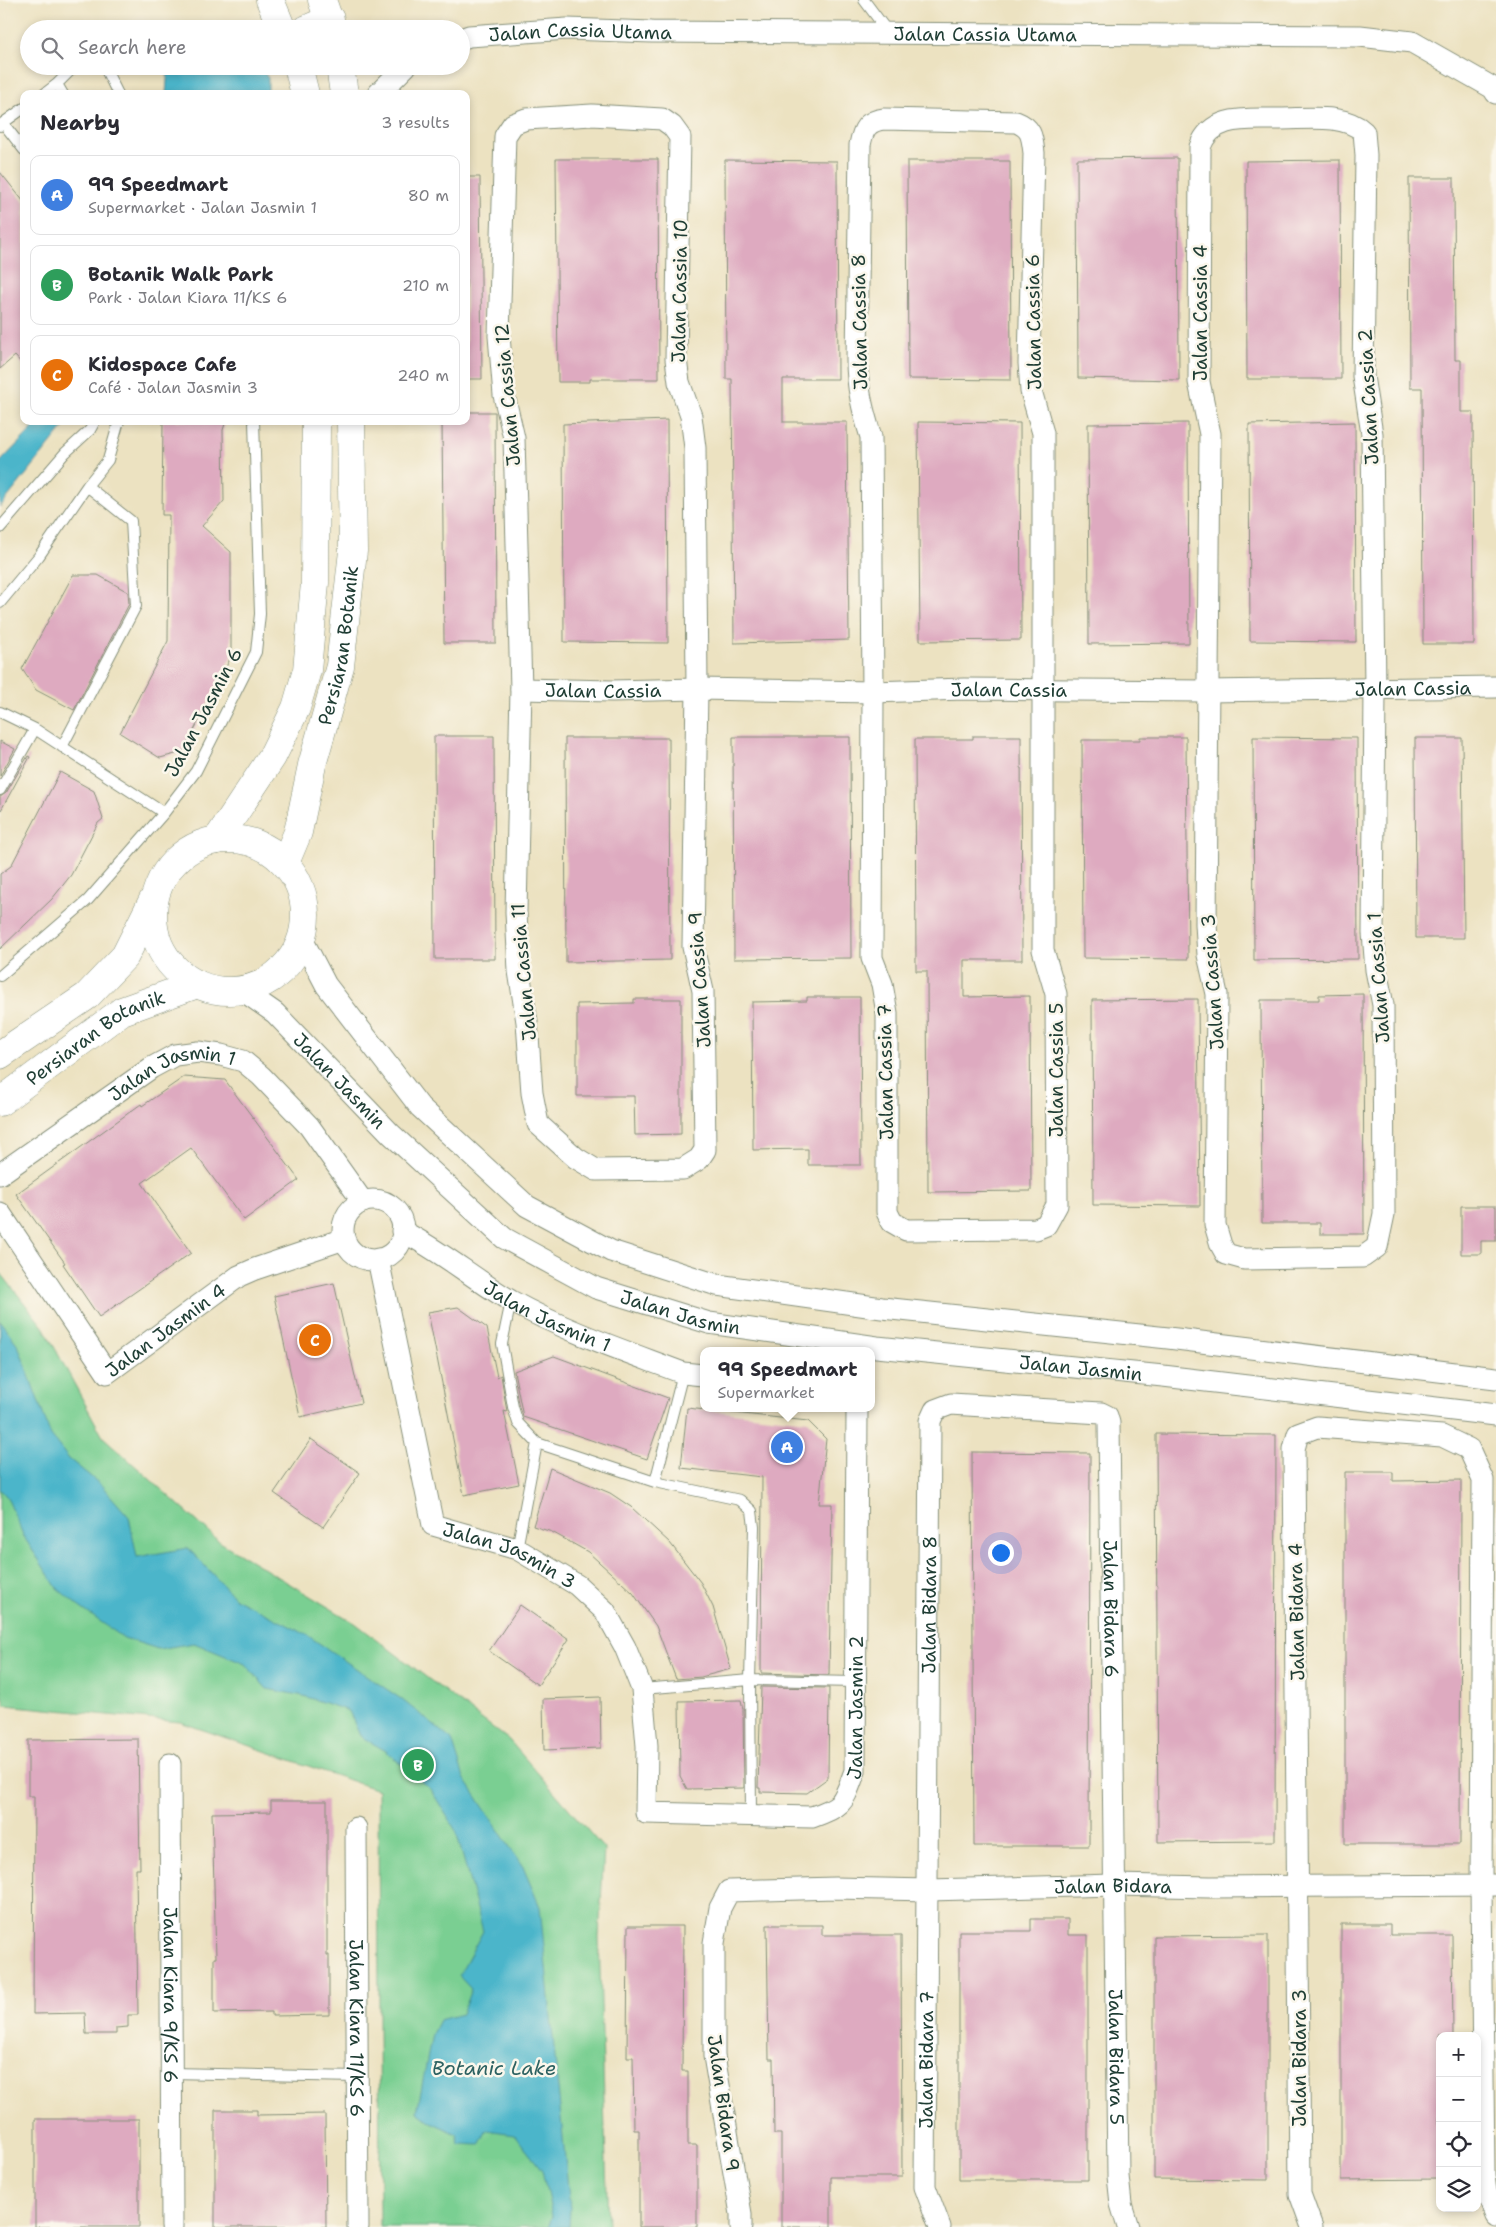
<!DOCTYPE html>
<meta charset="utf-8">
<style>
body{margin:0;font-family:"Shantell Sans",sans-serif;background:#f7f7f7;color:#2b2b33}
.controls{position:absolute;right:15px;bottom:15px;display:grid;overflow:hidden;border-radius:10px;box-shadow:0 2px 8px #0003}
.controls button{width:45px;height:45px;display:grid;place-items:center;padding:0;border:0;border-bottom:1px solid #e1e1e2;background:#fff;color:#2b2b33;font:25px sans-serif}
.you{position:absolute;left:1000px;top:1552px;width:18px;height:18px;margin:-12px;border:4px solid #fff;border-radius:50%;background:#1a73e8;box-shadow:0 0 0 8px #1a73e833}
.badge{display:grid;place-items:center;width:32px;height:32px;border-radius:50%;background:#d1495b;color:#fff;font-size:16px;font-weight:700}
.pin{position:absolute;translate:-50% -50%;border:2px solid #fff;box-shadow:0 1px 5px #0006}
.popup{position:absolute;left:700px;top:1347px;width:175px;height:65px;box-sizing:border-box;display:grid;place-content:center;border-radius:10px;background:#fff;filter:drop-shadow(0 1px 4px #0005);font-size:16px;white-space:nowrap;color:#7c7c81}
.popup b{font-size:19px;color:#2b2b33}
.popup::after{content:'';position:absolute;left:50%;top:100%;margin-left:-10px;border:10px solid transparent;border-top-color:#fff}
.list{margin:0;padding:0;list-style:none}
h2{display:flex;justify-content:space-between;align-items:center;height:65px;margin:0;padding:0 20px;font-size:21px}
h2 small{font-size:16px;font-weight:400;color:#7c7c81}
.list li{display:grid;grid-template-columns:32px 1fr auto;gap:15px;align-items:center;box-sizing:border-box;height:80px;margin:0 10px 10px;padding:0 10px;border:1px solid #e1e1e2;border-radius:10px}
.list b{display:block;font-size:19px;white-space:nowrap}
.list p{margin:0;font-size:16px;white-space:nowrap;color:#7c7c81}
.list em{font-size:16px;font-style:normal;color:#7c7c81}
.icon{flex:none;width:28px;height:28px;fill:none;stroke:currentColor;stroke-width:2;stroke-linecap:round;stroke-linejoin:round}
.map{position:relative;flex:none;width:1496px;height:2227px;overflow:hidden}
.search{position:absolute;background:#fff;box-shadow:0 2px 8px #0003;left:20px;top:20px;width:450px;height:55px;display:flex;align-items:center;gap:12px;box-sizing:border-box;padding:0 18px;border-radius:28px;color:#7c7c81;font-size:19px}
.panel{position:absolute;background:#fff;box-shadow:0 2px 8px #0003;left:20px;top:90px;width:450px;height:335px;border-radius:10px}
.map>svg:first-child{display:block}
.green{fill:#7acf92;stroke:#4c8663}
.water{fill:#4cb5ca;stroke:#36797f}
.building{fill:#deaac0}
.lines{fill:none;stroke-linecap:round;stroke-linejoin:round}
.service-casing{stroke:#86907a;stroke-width:12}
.minor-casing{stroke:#86907a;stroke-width:23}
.secondary-casing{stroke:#86907a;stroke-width:29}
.service{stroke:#fff;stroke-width:10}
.minor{stroke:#fff;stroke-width:21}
.secondary{stroke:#fff;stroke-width:28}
.labels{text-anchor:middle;stroke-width:5;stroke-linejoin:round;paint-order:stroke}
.street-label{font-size:19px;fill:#1f3d34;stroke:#fbf7ec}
.water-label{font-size:20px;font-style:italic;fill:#2c6161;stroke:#fbf7ec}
</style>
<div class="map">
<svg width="1496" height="2227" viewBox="0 0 1496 2227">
<rect width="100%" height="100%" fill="#fbf7ec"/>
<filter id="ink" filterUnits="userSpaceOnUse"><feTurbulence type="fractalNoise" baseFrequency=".02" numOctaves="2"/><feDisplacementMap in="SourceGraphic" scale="10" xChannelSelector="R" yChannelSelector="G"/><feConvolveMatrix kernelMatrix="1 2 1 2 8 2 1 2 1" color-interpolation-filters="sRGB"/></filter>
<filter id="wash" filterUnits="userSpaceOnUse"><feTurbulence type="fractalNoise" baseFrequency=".0096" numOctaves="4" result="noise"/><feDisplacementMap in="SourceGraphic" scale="20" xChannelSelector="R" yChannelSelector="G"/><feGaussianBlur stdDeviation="1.12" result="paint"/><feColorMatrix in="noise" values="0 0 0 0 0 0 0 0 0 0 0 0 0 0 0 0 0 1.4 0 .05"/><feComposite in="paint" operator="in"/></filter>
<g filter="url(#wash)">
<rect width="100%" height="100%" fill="#ece2c1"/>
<!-- green -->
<path class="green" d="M 0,1272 L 44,1328 L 103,1437 L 220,1542 L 355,1623 L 509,1740 L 604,1849 L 599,1937 L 608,2227 L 380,2227 L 378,1790 L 180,1722 L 5,1705 L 0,1682 Z"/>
<!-- water -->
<path class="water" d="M 168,66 L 260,66 L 268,78 L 268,94 L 166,94 Z
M 40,421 L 69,421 L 0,507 L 0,462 Z
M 0,1321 L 18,1345 L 51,1436 L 69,1459 L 101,1485 L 129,1517 L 137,1557 L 188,1548 L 235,1598 L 307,1635 L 401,1699 L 452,1740 L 464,1778 L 523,1867 L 540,1907 L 570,2208 L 569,2227 L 548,2227 L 552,2215 L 542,2170 L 514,2134 L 487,2130 L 479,2145 L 459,2144 L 457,2134 L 433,2123 L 417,2112 L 432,2034 L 439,2020 L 462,2014 L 471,1989 L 459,1976 L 483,1931 L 456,1831 L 431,1790 L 386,1751 L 360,1736 L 349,1711 L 304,1696 L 267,1689 L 245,1664 L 194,1643 L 158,1649 L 124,1638 L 78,1606 L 57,1588 L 24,1537 L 7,1497 L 0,1489 Z"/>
<g id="blocks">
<!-- building -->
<path class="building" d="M 1178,158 L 1179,380 L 1078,378 L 1077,159 Z
M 556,159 L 658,159 L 659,379 L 590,379 L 590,382 L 558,382 Z
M 725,160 L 837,161 L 838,379 L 783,379 L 783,422 L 847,422 L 849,640 L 734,643 L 732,379 L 726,379 Z
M 1340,160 L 1341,379 L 1247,379 L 1246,161 Z
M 907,161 L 1010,161 L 1011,380 L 908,379 Z
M 0,172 L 24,202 L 24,366 L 15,356 L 0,369 Z
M 466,177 L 480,177 L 482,379 L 466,379 Z
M 1409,178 L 1454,178 L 1455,360 L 1461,360 L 1461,412 L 1473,412 L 1474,644 L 1423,644 L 1422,388 L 1410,388 Z
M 466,412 L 495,412 L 496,643 L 444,643 L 442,421 L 466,421 Z
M 667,420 L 668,643 L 564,642 L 563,424 Z
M 163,421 L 226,421 L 223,430 L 224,501 L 202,526 L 231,552 L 231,657 L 183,752 L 160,758 L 120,733 L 168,641 L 169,515 L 162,515 Z
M 918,422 L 1020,423 L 1021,640 L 920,641 Z
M 1355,422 L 1356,642 L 1250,641 L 1249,424 Z
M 1188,423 L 1189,643 L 1089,644 L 1088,424 Z
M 73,575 L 98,575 L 128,592 L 129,604 L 74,710 L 36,690 L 22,669 Z
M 434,736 L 494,736 L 495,959 L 435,959 Z
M 973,736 L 1021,736 L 1022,960 L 964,960 L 964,997 L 1030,996 L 1031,1191 L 928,1192 L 927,971 L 916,971 L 915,739 L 973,739 Z
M 733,737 L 850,737 L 851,958 L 734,959 Z
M 1140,737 L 1186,737 L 1188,959 L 1083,958 L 1082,740 L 1140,740 Z
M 1253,737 L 1357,738 L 1358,959 L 1254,960 Z
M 565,738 L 669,738 L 670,960 L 566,962 Z
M 1415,738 L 1462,738 L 1464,938 L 1416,938 Z
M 0,741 L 15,749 L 0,776 Z
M 28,756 L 30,757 L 0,812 L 0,797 L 6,793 Z
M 60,772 L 94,791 L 103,819 L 98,823 L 71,875 L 52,899 L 0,949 L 0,874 L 11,866 Z
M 1363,994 L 1364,1234 L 1320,1234 L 1320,1223 L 1262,1223 L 1261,1000 L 1319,1000 L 1319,995 Z
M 807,997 L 860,997 L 861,1165 L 808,1165 L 808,1149 L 753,1150 L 752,1002 L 807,1001 Z
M 634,999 L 681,999 L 681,1134 L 635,1135 L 634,1096 L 577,1096 L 577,1004 L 634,1003 Z
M 1198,999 L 1200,1206 L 1093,1205 L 1092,1000 Z
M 184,1077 L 225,1080 L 299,1180 L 244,1220 L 191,1148 L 142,1183 L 191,1253 L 99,1317 L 63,1264 L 65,1263 L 16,1194 L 141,1104 L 142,1106 Z
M 1461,1206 L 1496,1206 L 1496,1241 L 1481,1241 L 1481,1254 L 1461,1254 Z
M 334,1283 L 361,1403 L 300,1417 L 274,1296 Z
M 458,1307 L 487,1328 L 497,1377 L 501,1375 L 507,1412 L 504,1411 L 519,1484 L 464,1495 L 428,1312 Z
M 554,1356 L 668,1398 L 647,1459 L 523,1417 L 514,1371 Z
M 687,1408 L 808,1421 L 826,1439 L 819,1504 L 832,1504 L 829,1675 L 761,1673 L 762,1477 L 681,1468 Z
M 1156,1434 L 1276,1435 L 1275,1841 L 1158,1842 Z
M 311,1439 L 360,1473 L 323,1527 L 274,1493 Z
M 972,1452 L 1090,1453 L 1089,1846 L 974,1846 Z
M 550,1468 L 610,1493 L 631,1507 L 670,1543 L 701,1583 L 713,1607 L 731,1669 L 701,1677 L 676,1679 L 656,1626 L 633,1593 L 588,1552 L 552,1532 L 533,1526 Z
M 1345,1472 L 1393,1472 L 1393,1481 L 1461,1480 L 1460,1844 L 1345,1844 Z
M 520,1605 L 569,1639 L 538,1685 L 489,1651 Z
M 761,1687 L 829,1688 L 828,1778 L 807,1793 L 760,1792 L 760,1788 L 758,1788 Z
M 600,1697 L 601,1748 L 544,1750 L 543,1699 Z
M 741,1700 L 743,1709 L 744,1788 L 687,1789 L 680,1776 L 679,1701 Z
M 138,1739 L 140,1869 L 136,1869 L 138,2015 L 128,2015 L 128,2027 L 116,2028 L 116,2034 L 86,2034 L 85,2013 L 33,2014 L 34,1796 L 28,1796 L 28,1740 Z
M 271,1801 L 327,1801 L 327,1955 L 329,1955 L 329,2015 L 272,2016 L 272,2012 L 214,2013 L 214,1958 L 216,1958 L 212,1813 L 271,1812 Z
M 1031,1919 L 1068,1919 L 1068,1935 L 1088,1935 L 1088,2180 L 959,2180 L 959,1931 L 1031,1931 Z
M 1341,1924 L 1390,1924 L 1390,1935 L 1452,1935 L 1453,2036 L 1440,2036 L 1440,2179 L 1341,2180 Z
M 767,1925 L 822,1925 L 822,1935 L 901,1935 L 902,2177 L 831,2177 L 831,2227 L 781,2227 L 781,2134 L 774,2134 L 773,2059 L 769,2059 Z
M 628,1926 L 683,1926 L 682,2071 L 688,2071 L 688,2145 L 697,2145 L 697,2227 L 639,2227 L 639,2130 L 634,2130 L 633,2057 L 627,2057 Z
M 1268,1935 L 1268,2180 L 1154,2179 L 1154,1936 Z
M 215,2110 L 257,2110 L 257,2115 L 325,2114 L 326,2227 L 215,2227 Z
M 35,2119 L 139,2119 L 139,2227 L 35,2227 Z"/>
</g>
</g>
<g filter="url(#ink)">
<use href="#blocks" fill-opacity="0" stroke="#86907a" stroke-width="1"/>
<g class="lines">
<!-- service casing -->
<g class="service-casing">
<path id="service" d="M 864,0 L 888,32
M 104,66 L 118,94
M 57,84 L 75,66
M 44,94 L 57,84 L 63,94
M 3,123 L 24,108
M 0,126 L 3,123 L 24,150
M 0,528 L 65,453 L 90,430 L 95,421
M 0,603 L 39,556 L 87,486 L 108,460 L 119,421
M 0,712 L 35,729 L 164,813
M 62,747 L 136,606 L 131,521 L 87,486
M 0,790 L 35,729
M 0,976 L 88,900 L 164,813 L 196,771 L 256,652 L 260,614 L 254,421
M 511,1301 L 502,1344 L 513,1407 L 518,1423 L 537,1443 L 655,1482 L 740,1500 L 752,1511 L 754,1527 L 750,1680 L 751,1816
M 655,1482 L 683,1373
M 517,1549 L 537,1443
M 642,1689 L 750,1680 L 856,1682
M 172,2073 L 357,2077"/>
</g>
<!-- minor casing -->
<g class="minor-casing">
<g id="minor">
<path id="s1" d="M 461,39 L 469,36 L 567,29 L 652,32 L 1360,36 L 1412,42 L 1493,88 L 1496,93"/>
<path d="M 378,94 L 406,66"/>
<path d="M 592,115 L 662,119 L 672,126 L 680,137 L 676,359 L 679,382 L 691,416 L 695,448 L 697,689 L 693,947 L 703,991 L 705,1150 L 699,1159 L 683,1169 L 596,1170 L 576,1158 L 538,1124 L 532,1093 L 527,1022 L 519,971 L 516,912 L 521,689 L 514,438 L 504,395 L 499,336 L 505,136 L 513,124 L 526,119 Z"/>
<path d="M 884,119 L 1016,122 C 1032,128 1032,137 1034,153 L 1029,363 L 1031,391 L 1043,433 L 1043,950 L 1056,994 L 1057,1205 L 1046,1225 L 1036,1229 L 906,1230 L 892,1222 L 887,1212 L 887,1013 L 882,984 L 872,958 L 873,692 L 871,437 C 863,411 857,388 857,360 L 860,145 C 863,129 867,121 884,119 Z"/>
<path d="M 1280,119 C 1307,119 1344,113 1364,132 L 1366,155 L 1363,376 L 1372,434 L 1375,689 L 1373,933 L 1376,970 L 1383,1005 L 1384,1214 L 1377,1247 L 1363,1257 L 1244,1259 L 1226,1254 L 1221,1245 L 1215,1225 L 1217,994 L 1208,955 L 1206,924 L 1210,434 L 1199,382 L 1200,147 C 1212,113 1250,120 1280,119 Z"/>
<path id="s2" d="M 521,689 L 612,691 L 697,689 L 873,692 L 964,689 L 1207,691 L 1496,687"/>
<path d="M 301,937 L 326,985 L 420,1107 L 527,1206 L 611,1251 L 717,1285 L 882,1308 L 1168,1338 L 1496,1378"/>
<path id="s3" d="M 242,990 L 275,1013 L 391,1134 L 504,1238 L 596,1288 L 709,1323 L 877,1347 L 1163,1376 L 1496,1415"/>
<path id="s4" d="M 0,1174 L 151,1068 L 175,1055 L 198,1052 L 221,1055 L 243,1061 L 261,1076 L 309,1126 L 363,1202"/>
<circle cx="373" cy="1230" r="30"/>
<path id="s5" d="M 0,1213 L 107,1373 L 239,1276 L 255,1269 L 344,1239"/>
<path id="s6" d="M 402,1231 C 441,1251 474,1279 511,1301 C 565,1331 625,1351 683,1373 L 703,1375"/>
<path id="s7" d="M 378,1259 L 433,1525 L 517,1549 L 577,1585 L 605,1611 L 625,1647 L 642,1689 L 647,1746 L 646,1813 L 812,1817 C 845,1806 843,1802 855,1771 L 857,1408"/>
<path id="s8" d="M 170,1764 L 172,2227"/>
<path id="s9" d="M 356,1828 L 358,2227"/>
<path id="s10" d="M 741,2227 L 741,2214 L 714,2056 L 714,1943 L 720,1908 L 729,1891 L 835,1888 L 929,1890 L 1114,1885 L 1210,1887 L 1496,1885"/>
<path id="s11" d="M 940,2227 L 925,2187 L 930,1421 L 935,1410 L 951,1404 L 1101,1413 L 1107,1416 L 1109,1423 L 1118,2176 L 1121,2204 L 1128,2227"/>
<path d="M 1312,2227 L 1300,2194 L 1294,1449 L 1298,1434 L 1317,1427 L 1442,1436 L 1469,1449 L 1483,1480 L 1481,1885 L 1484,2175 L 1486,2191 L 1496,2216"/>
</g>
</g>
<!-- secondary casing -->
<g class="secondary-casing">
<g id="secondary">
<path d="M 270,0 L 282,29"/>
<path d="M 322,0 L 332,29"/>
<path d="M 307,29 L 330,19"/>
<path d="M 298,66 L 305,94"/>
<path d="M 340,66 L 344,94"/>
<circle cx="229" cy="915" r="76"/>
<path d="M 217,840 L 272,757 L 296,708 L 307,670 L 315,583 L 316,421"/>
<path id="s12" d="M 285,863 L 298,832 L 312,765 L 340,666 L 353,551 L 351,421"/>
<path d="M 0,1055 L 87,996 L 125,956 L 153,900"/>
<path id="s13" d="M 0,1102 L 122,1011 L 197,984"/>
</g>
</g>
<!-- service -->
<use href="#service" class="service"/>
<!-- minor -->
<use href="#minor" class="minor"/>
<!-- secondary -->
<use href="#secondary" class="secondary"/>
</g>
</g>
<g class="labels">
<!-- street labels -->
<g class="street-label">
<text dy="7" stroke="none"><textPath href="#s1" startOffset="120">Jalan Cassia Utama</textPath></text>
<text dy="7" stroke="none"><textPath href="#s1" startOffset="525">Jalan Cassia Utama</textPath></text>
<text transform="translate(679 291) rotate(-89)" y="7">Jalan Cassia 10</text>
<text transform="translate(1200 313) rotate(-90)" y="7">Jalan Cassia 4</text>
<text transform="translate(859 322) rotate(-91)" y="7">Jalan Cassia 8</text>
<text transform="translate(1033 322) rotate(-91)" y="7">Jalan Cassia 6</text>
<text transform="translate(507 395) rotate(-95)" y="7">Jalan Cassia 12</text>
<text transform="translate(1368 397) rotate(-93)" y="7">Jalan Cassia 2</text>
<text dy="7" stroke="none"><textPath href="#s12" startOffset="225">Persiaran Botanik</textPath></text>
<text dy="7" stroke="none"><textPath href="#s2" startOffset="892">Jalan Cassia</textPath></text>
<text dy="7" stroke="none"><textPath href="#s2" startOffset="488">Jalan Cassia</textPath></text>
<text dy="7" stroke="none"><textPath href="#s2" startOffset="82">Jalan Cassia</textPath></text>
<text transform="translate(203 712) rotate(-62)" y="7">Jalan Jasmin 6</text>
<text transform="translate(523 972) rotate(-95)" y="7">Jalan Cassia 11</text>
<text transform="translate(1378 978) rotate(-94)" y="7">Jalan Cassia 1</text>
<text transform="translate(699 980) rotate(-94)" y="7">Jalan Cassia 9</text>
<text transform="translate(1212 982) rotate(-94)" y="7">Jalan Cassia 3</text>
<text dy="7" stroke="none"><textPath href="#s13" startOffset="116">Persiaran Botanik</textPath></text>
<text transform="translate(1056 1070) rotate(-90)" y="7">Jalan Cassia 5</text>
<text transform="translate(885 1072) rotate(-91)" y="7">Jalan Cassia 7</text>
<text dy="7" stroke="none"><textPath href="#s3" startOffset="134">Jalan Jasmin</textPath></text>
<text dy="7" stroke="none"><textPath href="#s4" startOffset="204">Jalan Jasmin 1</textPath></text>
<text dy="7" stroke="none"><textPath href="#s3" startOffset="554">Jalan Jasmin</textPath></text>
<text dy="7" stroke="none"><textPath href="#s6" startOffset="169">Jalan Jasmin 1</textPath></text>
<text dy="7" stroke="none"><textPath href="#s5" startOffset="265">Jalan Jasmin 4</textPath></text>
<text dy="7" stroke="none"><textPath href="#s3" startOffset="959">Jalan Jasmin</textPath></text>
<text dy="7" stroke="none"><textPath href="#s7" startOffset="354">Jalan Jasmin 3</textPath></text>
<text dy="7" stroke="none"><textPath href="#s11" startOffset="625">Jalan Bidara 8</textPath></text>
<text dy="7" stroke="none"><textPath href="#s11" startOffset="1188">Jalan Bidara 6</textPath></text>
<text transform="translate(1296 1612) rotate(-91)" y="7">Jalan Bidara 4</text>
<text dy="7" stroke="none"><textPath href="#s7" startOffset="975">Jalan Jasmin 2</textPath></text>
<text dy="7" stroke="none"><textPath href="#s10" startOffset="725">Jalan Bidara</textPath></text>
<text dy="7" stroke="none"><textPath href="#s8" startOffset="231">Jalan Kiara 9/KS 6</textPath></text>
<text dy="7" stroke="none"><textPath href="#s9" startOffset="200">Jalan Kiara 11/KS 6</textPath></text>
<text dy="7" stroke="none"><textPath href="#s11" startOffset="1636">Jalan Bidara 5</textPath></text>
<text transform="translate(1299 2058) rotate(-90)" y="7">Jalan Bidara 3</text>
<text dy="7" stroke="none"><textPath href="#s11" startOffset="170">Jalan Bidara 7</textPath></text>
<text transform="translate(724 2103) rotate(82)" y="7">Jalan Bidara 9</text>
</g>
<!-- water labels -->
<g class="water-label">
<text x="494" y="2075">Botanic Lake</text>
</g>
</g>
</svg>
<div class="controls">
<button>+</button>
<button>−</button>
<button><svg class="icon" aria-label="locate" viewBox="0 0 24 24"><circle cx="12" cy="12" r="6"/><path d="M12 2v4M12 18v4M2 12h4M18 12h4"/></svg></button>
<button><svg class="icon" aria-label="layers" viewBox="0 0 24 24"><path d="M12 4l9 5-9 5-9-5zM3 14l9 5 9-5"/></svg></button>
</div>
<div class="you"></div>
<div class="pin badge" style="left:787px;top:1447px;background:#3f7fe0">A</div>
<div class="popup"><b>99 Speedmart</b>Supermarket</div>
<div class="pin badge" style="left:418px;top:1765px;background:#2e9e5b">B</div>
<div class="pin badge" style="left:315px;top:1340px;background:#e8710a">C</div>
<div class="search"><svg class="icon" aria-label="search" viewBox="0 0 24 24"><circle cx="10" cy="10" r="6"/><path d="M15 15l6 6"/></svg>Search here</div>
<section class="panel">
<h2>Nearby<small>3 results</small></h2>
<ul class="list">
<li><span class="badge" style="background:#3f7fe0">A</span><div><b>99 Speedmart</b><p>Supermarket · Jalan Jasmin 1</p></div><em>80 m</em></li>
<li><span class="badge" style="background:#2e9e5b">B</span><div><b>Botanik Walk Park</b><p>Park · Jalan Kiara 11/KS 6</p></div><em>210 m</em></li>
<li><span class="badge" style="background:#e8710a">C</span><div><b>Kidospace Cafe</b><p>Café · Jalan Jasmin 3</p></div><em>240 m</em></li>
</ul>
</section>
</div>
